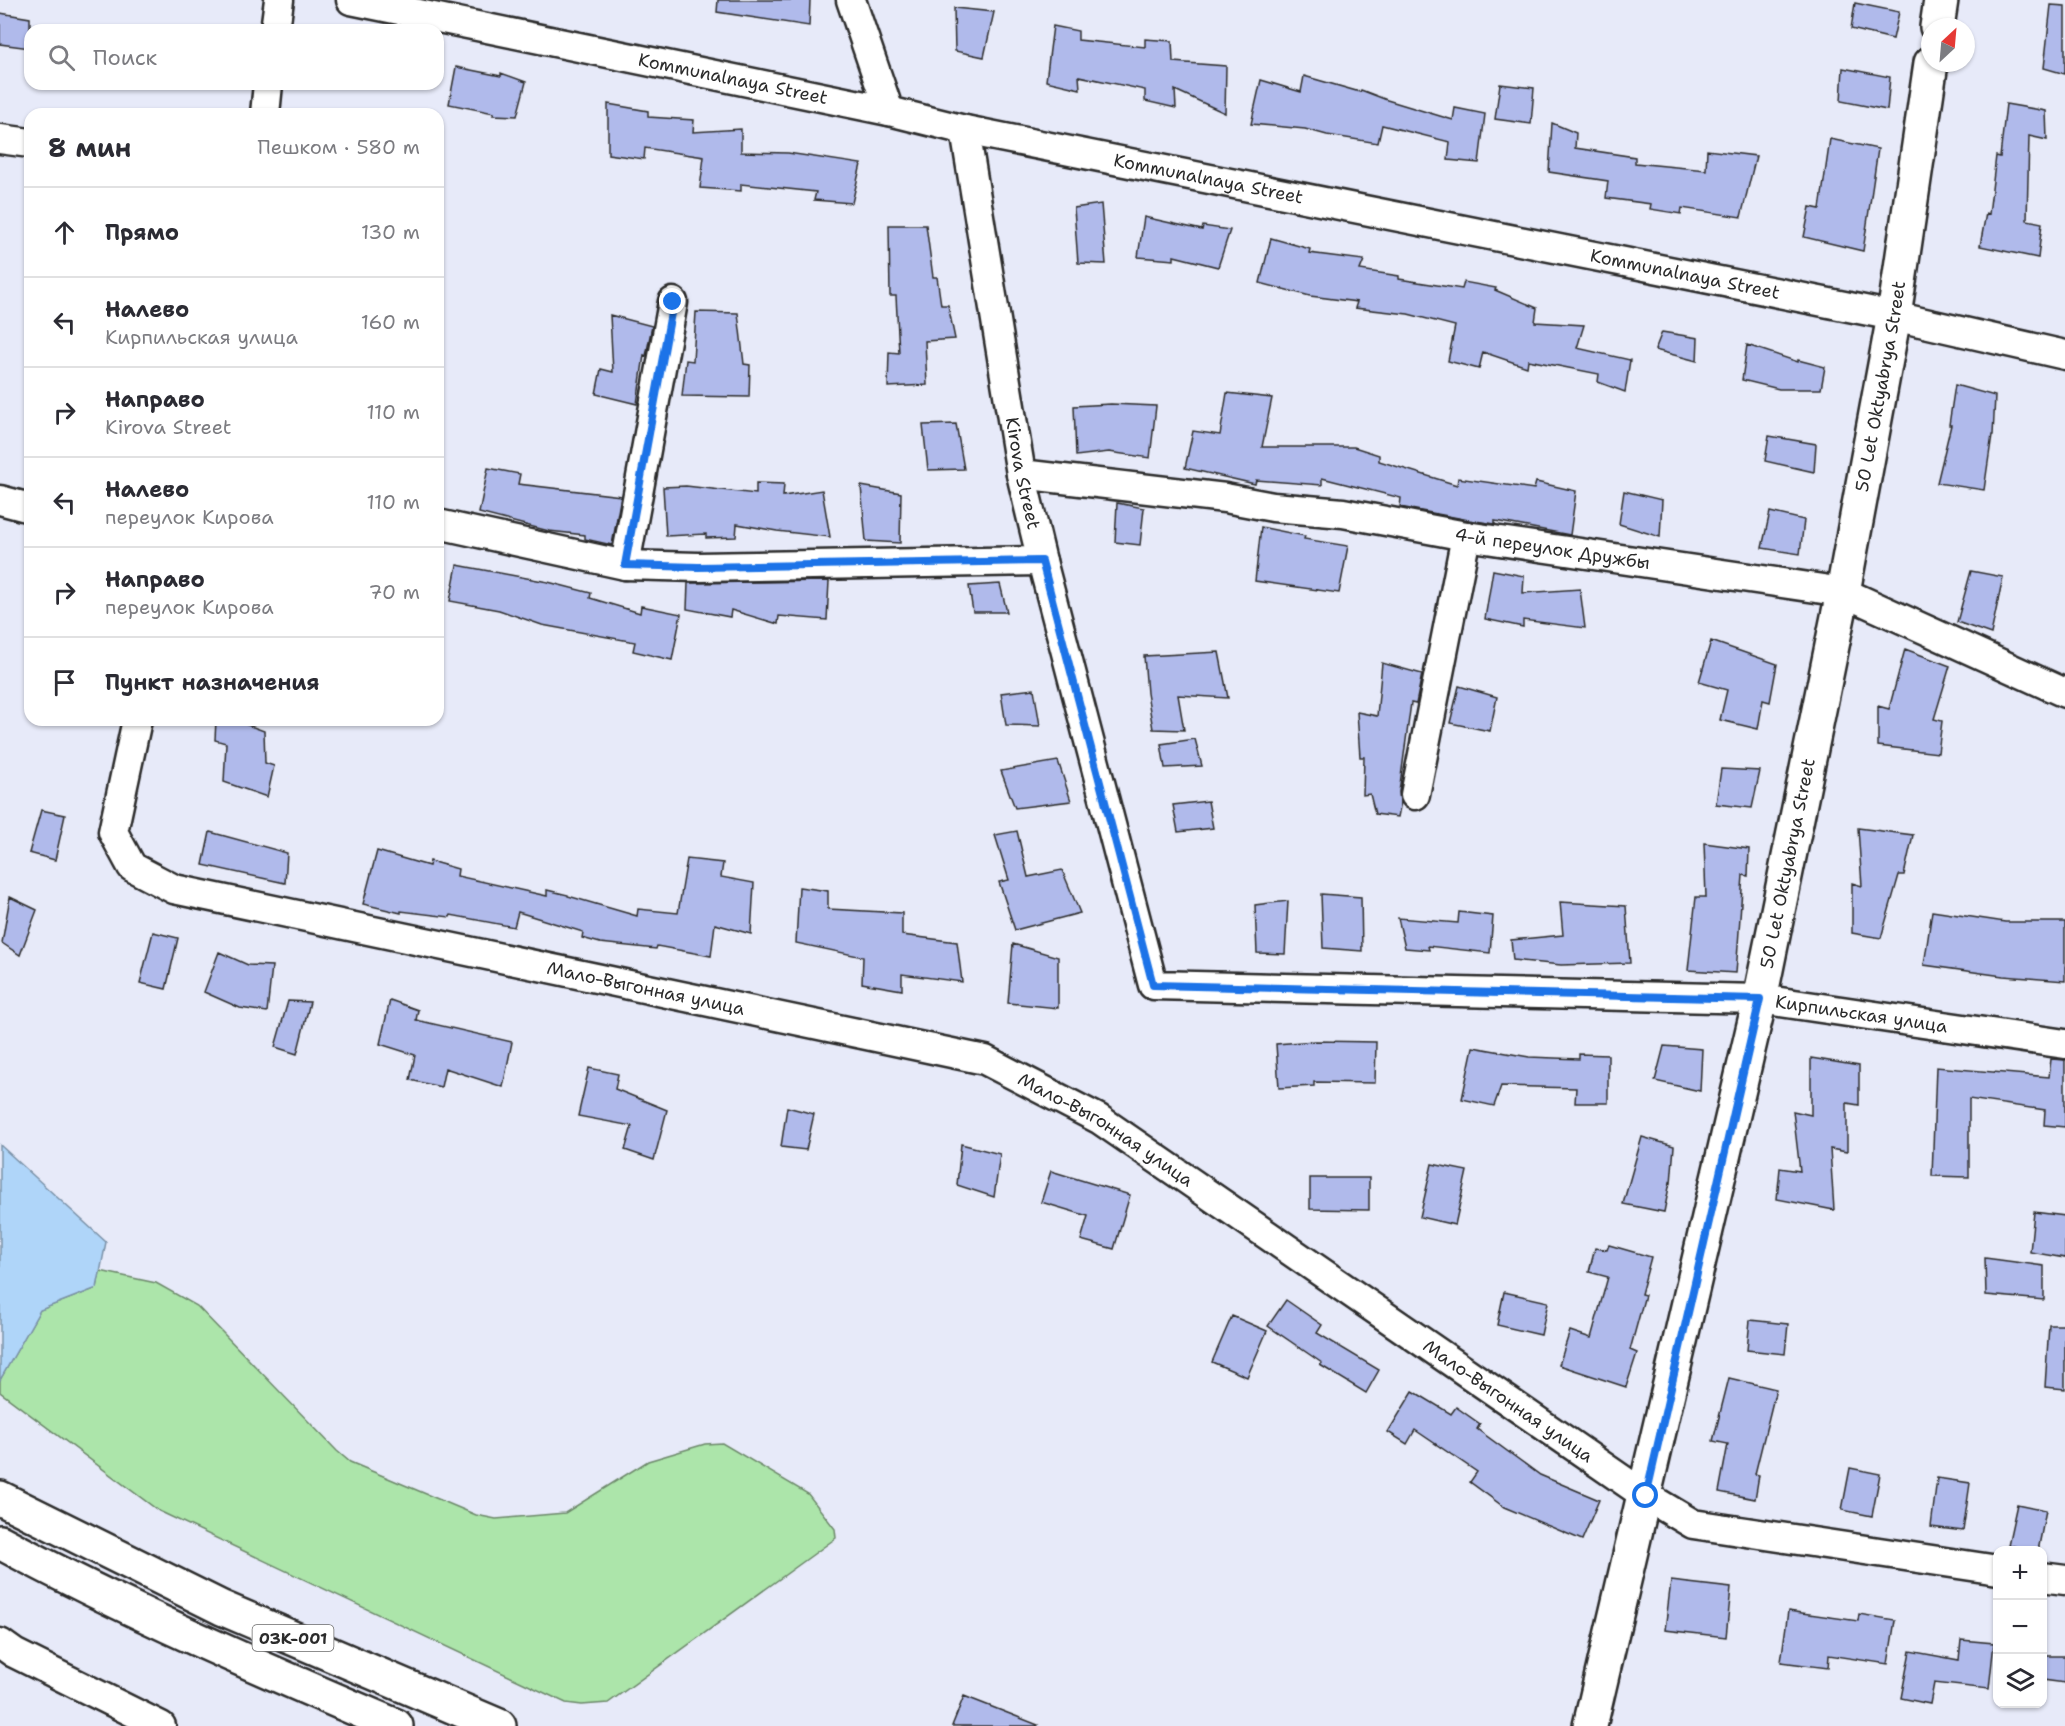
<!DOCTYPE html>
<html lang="ru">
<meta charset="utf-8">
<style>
body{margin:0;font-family:"Shantell Sans",sans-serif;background:#f2f2f3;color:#2b2b33}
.controls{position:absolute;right:18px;bottom:18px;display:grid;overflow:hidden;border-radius:12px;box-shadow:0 2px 4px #0004}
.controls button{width:54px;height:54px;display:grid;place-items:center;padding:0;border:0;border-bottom:2px solid #e1e1e2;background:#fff;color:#2b2b33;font:30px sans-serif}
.compass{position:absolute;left:1921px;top:18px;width:54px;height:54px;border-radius:50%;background:#fff;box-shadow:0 2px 4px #0004;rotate:26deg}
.stop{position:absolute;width:18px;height:18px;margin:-14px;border:4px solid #1a73e8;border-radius:50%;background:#fff}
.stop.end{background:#1a73e8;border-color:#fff;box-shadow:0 2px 6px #0008}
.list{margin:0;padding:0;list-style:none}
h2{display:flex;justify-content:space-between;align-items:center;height:78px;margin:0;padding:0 24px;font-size:26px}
h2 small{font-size:20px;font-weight:400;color:#7c7c81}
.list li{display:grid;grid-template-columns:39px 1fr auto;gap:18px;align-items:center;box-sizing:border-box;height:90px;padding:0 24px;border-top:2px solid #e1e1e2}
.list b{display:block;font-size:22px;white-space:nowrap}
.list p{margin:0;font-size:20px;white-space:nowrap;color:#7c7c81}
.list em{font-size:20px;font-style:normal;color:#7c7c81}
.icon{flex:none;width:33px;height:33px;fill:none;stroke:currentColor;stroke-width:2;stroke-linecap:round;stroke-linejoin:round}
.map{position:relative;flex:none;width:2065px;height:1726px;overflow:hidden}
.search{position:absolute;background:#fff;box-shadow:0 2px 4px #0004;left:24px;top:24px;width:420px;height:66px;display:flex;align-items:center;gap:15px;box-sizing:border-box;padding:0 21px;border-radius:18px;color:#7c7c81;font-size:22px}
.panel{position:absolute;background:#fff;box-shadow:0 2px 4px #0004;left:24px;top:108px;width:420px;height:618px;border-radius:18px}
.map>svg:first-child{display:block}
.green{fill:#ace5aa;stroke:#6c886a;stroke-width:1.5}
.water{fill:#afd5f9;stroke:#7a91a7;stroke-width:1.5}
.building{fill:#b0baeb;stroke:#2b2b2b;stroke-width:1.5}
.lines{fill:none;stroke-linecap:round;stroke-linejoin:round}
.minor-casing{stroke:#2b2b2b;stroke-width:33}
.major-casing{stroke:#2b2b2b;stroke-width:38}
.minor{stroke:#fff;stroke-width:28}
.major{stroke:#fff;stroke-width:33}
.route{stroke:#1a73e8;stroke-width:8}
.labels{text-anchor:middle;stroke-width:4.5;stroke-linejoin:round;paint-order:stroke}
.shield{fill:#fff;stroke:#6b6b6b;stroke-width:1.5}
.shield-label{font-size:16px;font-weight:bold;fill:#2b2b2b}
.street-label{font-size:18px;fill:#2b2b2b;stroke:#fff}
</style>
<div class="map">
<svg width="2065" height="1726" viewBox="0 0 2065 1726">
<rect width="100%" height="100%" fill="#e7eaf9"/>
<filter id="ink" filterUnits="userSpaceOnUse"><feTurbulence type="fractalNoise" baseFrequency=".0167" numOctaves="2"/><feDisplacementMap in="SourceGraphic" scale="12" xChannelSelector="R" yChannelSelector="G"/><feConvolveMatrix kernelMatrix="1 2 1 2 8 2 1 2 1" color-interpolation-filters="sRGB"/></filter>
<g filter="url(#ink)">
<!-- green -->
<path class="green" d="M 100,1271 L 156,1283 L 197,1306 L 337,1451 L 350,1462 L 476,1515 L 496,1519 L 565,1513 L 648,1461 L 705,1444 L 722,1443 L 808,1494 L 835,1529 L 836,1538 L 608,1703 L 582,1705 L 566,1703 L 159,1511 L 0,1392 L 0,1380 L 40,1310 L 97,1288 Z"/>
<!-- water -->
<path class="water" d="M 0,1145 L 106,1242 L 97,1288 L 40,1310 L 0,1380 Z"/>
<!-- building -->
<path class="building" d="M 718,0 L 810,0 L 809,26 L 717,12 Z
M 1855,3 L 1899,12 L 1893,39 L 1851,29 Z
M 2051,5 L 2065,6 L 2065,74 L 2044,68 Z
M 954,8 L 994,12 L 984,57 L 955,51 Z
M 0,13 L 30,18 L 30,48 L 0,44 Z
M 1053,26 L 1078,31 L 1078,40 L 1145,47 L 1145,39 L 1172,41 L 1173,62 L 1226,66 L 1225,113 L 1175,90 L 1176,108 L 1145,101 L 1145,90 L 1079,76 L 1080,89 L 1046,81 Z
M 456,67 L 501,76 L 501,73 L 526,82 L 517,116 L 493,115 L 494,113 L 449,104 Z
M 1843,68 L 1890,77 L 1887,110 L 1841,101 Z
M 1304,76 L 1360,92 L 1361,90 L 1387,100 L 1453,120 L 1455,108 L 1485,114 L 1479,163 L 1448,160 L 1450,142 L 1382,125 L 1378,143 L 1327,135 L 1305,129 L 1251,124 L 1261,80 L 1301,92 Z
M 1500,84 L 1534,88 L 1531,124 L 1495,119 Z
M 608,104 L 648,111 L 648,117 L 694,120 L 693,132 L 741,129 L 741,152 L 788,153 L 861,164 L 852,203 L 814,200 L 816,192 L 741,184 L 741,191 L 700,188 L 704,157 L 645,148 L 644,159 L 608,154 Z
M 2006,104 L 2046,111 L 2047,140 L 2029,136 L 2027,220 L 2042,223 L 2038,258 L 1980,246 L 1986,213 L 1989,214 L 1996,156 L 2000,157 Z
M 1552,123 L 1576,133 L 1575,148 L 1635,157 L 1635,163 L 1706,170 L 1707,150 L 1756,156 L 1741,217 L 1682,208 L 1681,214 L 1650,209 L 1651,204 L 1606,198 L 1608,181 L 1549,172 Z
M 1830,139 L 1878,149 L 1863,251 L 1804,237 L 1810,207 L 1820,209 Z
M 1101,204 L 1106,264 L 1078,263 L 1074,208 Z
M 1144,217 L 1202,230 L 1203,226 L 1230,230 L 1218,267 L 1174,256 L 1174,260 L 1138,257 Z
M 889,225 L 926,225 L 933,277 L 937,277 L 941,305 L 948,305 L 955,339 L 925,341 L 927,385 L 888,387 L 889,352 L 899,353 L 896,296 L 890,296 Z
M 1271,238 L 1310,249 L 1309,253 L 1364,260 L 1360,270 L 1399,276 L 1399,279 L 1462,289 L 1464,282 L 1496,288 L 1495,290 L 1537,308 L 1535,322 L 1584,325 L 1577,348 L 1630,360 L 1625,392 L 1598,382 L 1599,374 L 1528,360 L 1527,367 L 1483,352 L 1479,369 L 1448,361 L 1455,326 L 1408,314 L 1355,308 L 1357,302 L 1310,296 L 1260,283 Z
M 696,312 L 738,313 L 744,364 L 750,365 L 749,397 L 682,396 L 686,360 L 693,361 Z
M 610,315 L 652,326 L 646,356 L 644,355 L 637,404 L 596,394 L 601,369 L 613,372 Z
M 1662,332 L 1698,338 L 1697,361 L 1655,350 Z
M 1747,345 L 1798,362 L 1798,360 L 1825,367 L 1821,389 L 1779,389 L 1742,380 Z
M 1955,385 L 1995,396 L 1993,435 L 1992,435 L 1984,490 L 1937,483 L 1951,425 L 1949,425 Z
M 1227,393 L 1272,398 L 1262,447 L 1354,447 L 1379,455 L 1379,461 L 1457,485 L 1458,478 L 1534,489 L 1536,482 L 1576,491 L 1570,535 L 1495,521 L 1495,524 L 1469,520 L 1400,507 L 1401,498 L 1322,478 L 1322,485 L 1256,480 L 1255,484 L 1185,468 L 1193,431 L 1220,435 Z
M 1111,404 L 1156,406 L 1150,458 L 1109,452 L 1076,456 L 1074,406 Z
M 956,424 L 964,469 L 928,470 L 923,425 Z
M 1769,436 L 1816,444 L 1814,472 L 1765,461 Z
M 488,468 L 520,474 L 518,484 L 621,496 L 612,545 L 585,539 L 585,535 L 549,531 L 479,513 Z
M 756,483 L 784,484 L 783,496 L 822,490 L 830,537 L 777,531 L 737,524 L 736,537 L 706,538 L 706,534 L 666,536 L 663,487 L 686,486 L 756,494 Z
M 861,486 L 901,493 L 900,543 L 866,541 Z
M 1624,491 L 1662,500 L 1660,537 L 1619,524 Z
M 1117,503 L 1144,508 L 1140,545 L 1115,542 Z
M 1770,512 L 1804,520 L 1800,554 L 1762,548 Z
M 1261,527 L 1305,536 L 1304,539 L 1348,546 L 1339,593 L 1255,581 Z
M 457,565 L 548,582 L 591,593 L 590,598 L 640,613 L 641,606 L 681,614 L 672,660 L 633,651 L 635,642 L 542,625 L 499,610 L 450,601 Z
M 1493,570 L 1524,576 L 1523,593 L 1580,589 L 1585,628 L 1523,620 L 1523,627 L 1485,619 Z
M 1971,571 L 2003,577 L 1991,634 L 1957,622 Z
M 829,581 L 827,620 L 779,616 L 778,624 L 731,610 L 730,617 L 687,609 L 688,583 Z
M 1000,584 L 1007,612 L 973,612 L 969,586 Z
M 1711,641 L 1777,664 L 1770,702 L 1763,700 L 1758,729 L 1720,720 L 1727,690 L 1699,682 Z
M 1905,649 L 1950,666 L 1934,719 L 1942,721 L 1938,753 L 1878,746 L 1878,706 L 1889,709 Z
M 1219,652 L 1228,698 L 1178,695 L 1184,730 L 1153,729 L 1147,693 L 1144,656 Z
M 1382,663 L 1422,674 L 1416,704 L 1411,703 L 1399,792 L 1401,802 L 1398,817 L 1375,814 L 1370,794 L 1363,795 L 1364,757 L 1360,757 L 1357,712 L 1377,716 Z
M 1459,686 L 1497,697 L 1490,731 L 1450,723 Z
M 1034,689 L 1040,726 L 1006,725 L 1001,693 Z
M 216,720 L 234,720 L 264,731 L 265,763 L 274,766 L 267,797 L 224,782 L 226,743 L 215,740 Z
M 1195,739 L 1202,766 L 1165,768 L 1161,744 Z
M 1058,761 L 1071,801 L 1015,808 L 1001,771 Z
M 1721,769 L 1760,771 L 1752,808 L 1716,804 Z
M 1208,801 L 1213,828 L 1178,832 L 1173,805 Z
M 41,810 L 65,815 L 55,860 L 29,853 Z
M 1858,828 L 1913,835 L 1904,875 L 1899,875 L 1881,938 L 1852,933 L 1852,883 L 1862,886 Z
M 1017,831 L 1028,877 L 1062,870 L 1080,913 L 1015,930 L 999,882 L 1009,880 L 995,835 Z
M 210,832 L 287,853 L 285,883 L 203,865 Z
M 1704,843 L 1749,849 L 1748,876 L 1743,875 L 1736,973 L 1688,970 L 1696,897 L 1706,897 Z
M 377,851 L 429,866 L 430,861 L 458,869 L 457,876 L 547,896 L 547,890 L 568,895 L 568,896 L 637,916 L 638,909 L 678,913 L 687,859 L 723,863 L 721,877 L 754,883 L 751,934 L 715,924 L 711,956 L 657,946 L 656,949 L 600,943 L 582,938 L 583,932 L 518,912 L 514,927 L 451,915 L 450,917 L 401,911 L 401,913 L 363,904 Z
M 799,887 L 828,891 L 828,909 L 902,913 L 902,935 L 957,942 L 962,982 L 902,974 L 902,990 L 862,983 L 863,957 L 796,943 Z
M 1321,894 L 1361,897 L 1362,951 L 1323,948 Z
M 10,897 L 37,910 L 20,955 L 2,943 Z
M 1288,901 L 1285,954 L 1257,953 L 1255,905 Z
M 1560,902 L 1626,906 L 1630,963 L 1561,965 L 1513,960 L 1511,940 L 1563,935 Z
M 1932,911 L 2005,922 L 2065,922 L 2065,981 L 2003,976 L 1924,965 Z
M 1459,912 L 1493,916 L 1490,953 L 1428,946 L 1429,950 L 1405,948 L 1398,918 L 1458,923 Z
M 153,932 L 178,938 L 166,989 L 140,983 Z
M 1013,944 L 1058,957 L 1058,1008 L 1008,1003 Z
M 219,952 L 248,965 L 272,966 L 267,1012 L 240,1008 L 204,992 Z
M 390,1000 L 418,1010 L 416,1020 L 512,1042 L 503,1087 L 445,1068 L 441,1087 L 410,1080 L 415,1055 L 380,1044 Z
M 288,1001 L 310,1002 L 297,1054 L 275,1047 Z
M 1315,1041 L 1376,1042 L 1375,1083 L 1314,1082 L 1314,1086 L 1279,1088 L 1276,1044 Z
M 1664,1046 L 1702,1049 L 1700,1091 L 1655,1081 Z
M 1473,1047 L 1529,1057 L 1579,1059 L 1579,1054 L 1608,1055 L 1608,1103 L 1575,1103 L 1576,1088 L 1501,1086 L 1494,1106 L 1462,1099 Z
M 1811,1058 L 1859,1066 L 1859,1105 L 1847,1103 L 1847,1152 L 1830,1149 L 1834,1210 L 1777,1199 L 1780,1168 L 1800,1171 L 1793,1111 L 1811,1115 Z
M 2051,1059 L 2065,1060 L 2065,1127 L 2044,1125 L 2045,1110 L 1969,1099 L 1969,1177 L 1932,1176 L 1936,1067 L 2049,1077 Z
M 589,1068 L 618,1074 L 615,1089 L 667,1110 L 654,1160 L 625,1150 L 632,1126 L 578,1116 Z
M 787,1107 L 814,1114 L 806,1150 L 781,1147 Z
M 1642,1137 L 1674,1146 L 1671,1183 L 1670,1182 L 1664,1212 L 1623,1204 Z
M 961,1144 L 1000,1154 L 994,1197 L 957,1185 Z
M 1432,1164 L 1467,1171 L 1455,1225 L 1420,1217 Z
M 1051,1171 L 1130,1195 L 1114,1249 L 1081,1240 L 1088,1216 L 1041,1202 Z
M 1310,1178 L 1369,1178 L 1369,1210 L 1310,1209 Z
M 2034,1212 L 2065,1216 L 2065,1258 L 2030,1252 Z
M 1609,1245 L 1651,1257 L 1641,1294 L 1645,1295 L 1630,1350 L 1637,1353 L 1626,1387 L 1559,1365 L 1570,1331 L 1591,1338 L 1608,1277 L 1589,1272 L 1595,1248 L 1607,1250 Z
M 1985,1258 L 2044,1266 L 2044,1300 L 1986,1295 Z
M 1504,1292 L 1548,1302 L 1541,1335 L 1497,1325 Z
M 1286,1300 L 1322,1325 L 1317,1333 L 1379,1370 L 1366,1393 L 1320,1365 L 1322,1363 L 1268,1326 Z
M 1232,1316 L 1267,1331 L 1247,1377 L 1212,1362 Z
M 1750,1320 L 1788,1324 L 1785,1354 L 1747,1350 Z
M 2049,1325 L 2065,1325 L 2065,1389 L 2045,1387 Z
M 1729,1378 L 1776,1389 L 1755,1474 L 1759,1475 L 1755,1499 L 1719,1492 L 1728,1444 L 1713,1441 Z
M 1413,1391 L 1451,1414 L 1456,1407 L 1480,1424 L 1477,1429 L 1540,1475 L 1599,1500 L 1582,1540 L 1504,1507 L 1470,1482 L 1477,1472 L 1415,1430 L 1407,1444 L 1388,1432 Z
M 1850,1468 L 1880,1474 L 1872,1516 L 1842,1510 Z
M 1937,1478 L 1970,1483 L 1963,1531 L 1931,1527 Z
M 2017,1504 L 2046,1510 L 2038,1551 L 2008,1545 Z
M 1671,1581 L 1731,1588 L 1726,1637 L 1665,1630 Z
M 1788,1611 L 1858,1621 L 1859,1614 L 1895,1620 L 1888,1664 L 1829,1655 L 1828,1668 L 1781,1662 Z
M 1961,1640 L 1994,1643 L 1989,1689 L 1934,1683 L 1930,1704 L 1901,1698 L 1910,1651 L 1959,1660 Z
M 2043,1656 L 2065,1656 L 2065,1683 L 2043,1680 Z
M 964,1696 L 1038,1725 L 1037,1726 L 952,1726 Z"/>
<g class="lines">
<!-- minor casing -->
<g class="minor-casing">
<g id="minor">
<path id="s1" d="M 351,0 L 889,111 L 965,130 L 1894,316 L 2065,355"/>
<path d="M 851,0 L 889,111"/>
<path d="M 275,30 L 279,0"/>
<path d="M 265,114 L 268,84"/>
<path id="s2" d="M 965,130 L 1021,474 L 1042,561 L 1153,985 L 1760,999 L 2065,1044"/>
<path d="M 0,139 L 30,143"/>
<path id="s3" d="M 1021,474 L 1225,498 L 1273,507 L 1343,513 L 1466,536 L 1843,592 L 2065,693"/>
<path d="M 0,500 L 30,508"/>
<path d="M 438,524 L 625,565 L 698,567 L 1042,561"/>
<path d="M 625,565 L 673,302"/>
<path id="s4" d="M 137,720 L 113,832 L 132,867 L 174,889 L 985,1060 L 1099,1119 L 1646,1496 L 1693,1524 L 1998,1570"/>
<path d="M 1415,795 L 1466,536"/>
<path d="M 2042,1577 L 2065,1580"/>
<path d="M 0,1643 L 14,1653 L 161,1726"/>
</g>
</g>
<!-- major casing -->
<g class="major-casing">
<g id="major">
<path d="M 1937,27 L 1941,0"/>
<path d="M 0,1498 L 222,1608 L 499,1726"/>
<path d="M 0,1542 C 128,1611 262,1669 396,1726"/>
<path id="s5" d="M 1590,1726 L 1760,999 L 1843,592 L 1894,316 L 1931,63"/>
</g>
</g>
<!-- minor -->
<use href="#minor" class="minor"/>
<!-- major -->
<use href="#major" class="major"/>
</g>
</g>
<g class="lines" filter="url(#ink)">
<!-- route -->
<path class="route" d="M 673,302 L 625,565 L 698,567 L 1042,561 L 1153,985 L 1760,999 L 1646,1496"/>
</g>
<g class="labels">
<!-- shield labels -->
<rect class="shield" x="252.5" y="1625" width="81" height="26" rx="4.5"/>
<g class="shield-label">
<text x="293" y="1644">03К-001</text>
</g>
<!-- street labels -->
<g class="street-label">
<text dy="6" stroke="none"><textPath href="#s1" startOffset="390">Kommunalnaya Street</textPath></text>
<text dy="6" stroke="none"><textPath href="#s1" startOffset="876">Kommunalnaya Street</textPath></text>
<text dy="6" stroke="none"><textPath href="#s1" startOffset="1362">Kommunalnaya Street</textPath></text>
<text dy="6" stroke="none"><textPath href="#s5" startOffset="1371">50 Let Oktyabrya Street</textPath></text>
<text dy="6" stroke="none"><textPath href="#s2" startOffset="348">Kirova Street</textPath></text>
<text dy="6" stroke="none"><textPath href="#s3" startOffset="537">4-й переулок Дружбы</textPath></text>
<text dy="6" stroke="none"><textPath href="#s5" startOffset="885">50 Let Oktyabrya Street</textPath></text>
<text dy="6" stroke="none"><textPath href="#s4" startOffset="684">Мало-Выгонная улица</textPath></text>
<text dy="6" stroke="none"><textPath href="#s2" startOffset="1586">Кирпильская улица</textPath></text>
<text dy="6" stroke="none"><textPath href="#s4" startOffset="1170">Мало-Выгонная улица</textPath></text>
<text dy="6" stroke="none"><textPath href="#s4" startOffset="1656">Мало-Выгонная улица</textPath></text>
</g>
</g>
</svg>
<div class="controls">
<button>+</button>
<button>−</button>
<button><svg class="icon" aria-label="layers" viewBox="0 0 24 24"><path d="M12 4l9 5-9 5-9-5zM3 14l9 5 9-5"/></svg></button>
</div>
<svg class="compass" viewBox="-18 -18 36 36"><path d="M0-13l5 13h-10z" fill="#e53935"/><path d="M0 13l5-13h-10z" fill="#7c7c81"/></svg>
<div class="stop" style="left:1646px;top:1496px"></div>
<div class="stop end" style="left:673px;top:302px"></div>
<div class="search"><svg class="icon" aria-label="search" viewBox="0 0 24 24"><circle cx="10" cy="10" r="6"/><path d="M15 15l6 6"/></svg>Поиск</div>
<section class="panel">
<h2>8 мин<small>Пешком · 580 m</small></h2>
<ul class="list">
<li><svg class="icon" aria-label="ahead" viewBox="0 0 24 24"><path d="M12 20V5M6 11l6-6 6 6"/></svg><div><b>Прямо</b></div><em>130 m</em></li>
<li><svg class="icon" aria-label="left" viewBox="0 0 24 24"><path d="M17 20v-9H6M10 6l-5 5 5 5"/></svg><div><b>Налево</b><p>Кирпильская улица</p></div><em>160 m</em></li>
<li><svg class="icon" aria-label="right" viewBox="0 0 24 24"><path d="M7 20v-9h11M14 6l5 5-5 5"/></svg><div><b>Направо</b><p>Kirova Street</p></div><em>110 m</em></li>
<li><svg class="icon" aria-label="left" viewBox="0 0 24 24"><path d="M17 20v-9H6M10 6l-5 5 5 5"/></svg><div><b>Налево</b><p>переулок Кирова</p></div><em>110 m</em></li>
<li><svg class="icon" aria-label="right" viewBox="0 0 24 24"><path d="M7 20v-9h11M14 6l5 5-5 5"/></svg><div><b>Направо</b><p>переулок Кирова</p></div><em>70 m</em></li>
<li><svg class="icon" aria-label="arrive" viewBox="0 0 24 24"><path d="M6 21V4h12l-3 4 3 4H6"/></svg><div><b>Пункт назначения</b></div></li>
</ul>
</section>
</div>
